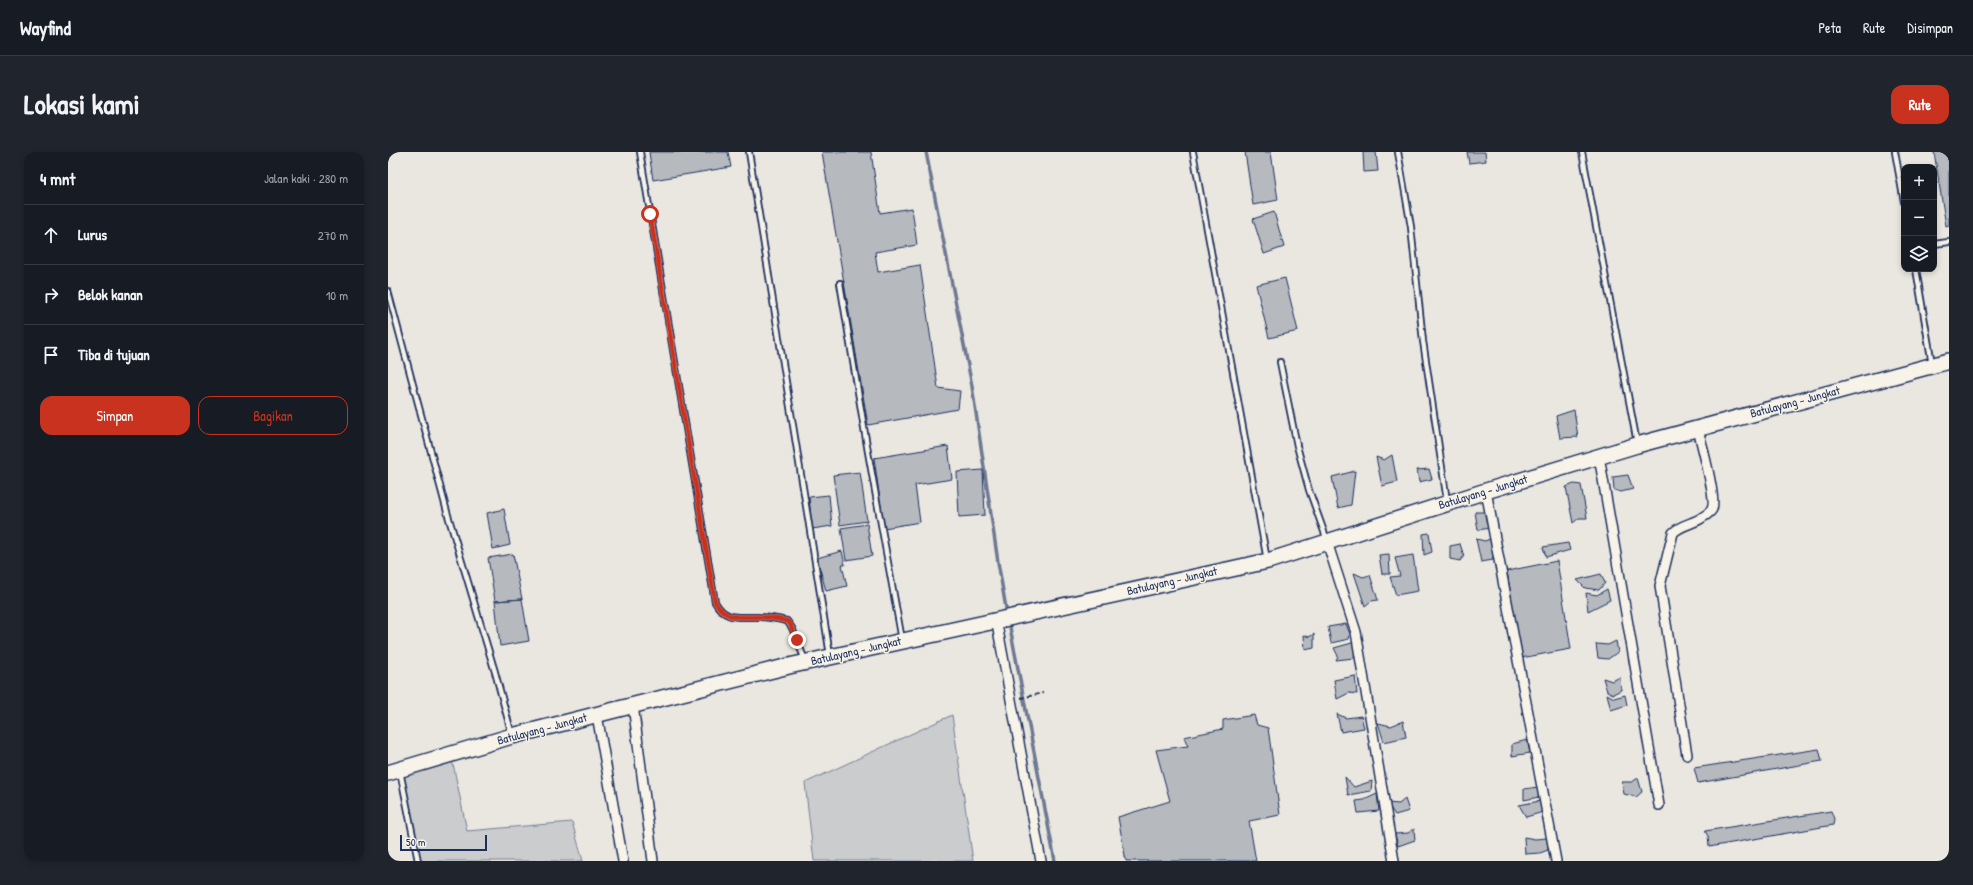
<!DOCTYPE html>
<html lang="id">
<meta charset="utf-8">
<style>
body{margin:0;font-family:"Patrick Hand",sans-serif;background:#20242c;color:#f1f3f6}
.controls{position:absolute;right:12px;top:12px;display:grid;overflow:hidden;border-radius:8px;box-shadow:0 2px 6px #0003}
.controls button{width:36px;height:36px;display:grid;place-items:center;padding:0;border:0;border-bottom:1px solid #363941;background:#171b24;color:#f1f3f6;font:20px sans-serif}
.scale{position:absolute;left:12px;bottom:10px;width:87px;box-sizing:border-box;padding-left:4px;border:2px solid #1b2f5e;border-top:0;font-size:11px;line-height:14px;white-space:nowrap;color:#1b2f5e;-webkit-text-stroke:3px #f7f3e8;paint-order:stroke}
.stop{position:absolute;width:12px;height:12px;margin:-9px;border:3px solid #c8321e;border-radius:50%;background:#fff}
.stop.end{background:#c8321e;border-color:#fff;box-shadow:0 1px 4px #0008}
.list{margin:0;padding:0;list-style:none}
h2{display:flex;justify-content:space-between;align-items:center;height:52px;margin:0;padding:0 16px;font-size:17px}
h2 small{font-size:13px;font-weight:400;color:#9ea1a6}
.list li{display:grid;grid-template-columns:26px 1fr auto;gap:12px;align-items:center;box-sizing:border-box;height:60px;padding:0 16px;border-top:1px solid #363941}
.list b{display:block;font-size:15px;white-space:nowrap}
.list em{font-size:13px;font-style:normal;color:#9ea1a6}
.actions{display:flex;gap:8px;padding:12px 16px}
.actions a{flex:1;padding:9px 0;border:1px solid #c8321e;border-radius:12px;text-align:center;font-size:14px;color:#c8321e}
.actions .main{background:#c8321e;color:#fff}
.icon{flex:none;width:22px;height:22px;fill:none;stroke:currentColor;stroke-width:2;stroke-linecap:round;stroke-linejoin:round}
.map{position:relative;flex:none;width:1561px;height:709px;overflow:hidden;border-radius:12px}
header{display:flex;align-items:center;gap:24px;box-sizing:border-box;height:56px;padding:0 20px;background:#171b24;border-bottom:1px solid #363941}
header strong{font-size:19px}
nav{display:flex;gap:22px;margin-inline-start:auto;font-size:14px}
.intro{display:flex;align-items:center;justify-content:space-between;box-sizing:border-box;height:96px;padding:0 24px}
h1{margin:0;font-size:28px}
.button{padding:10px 18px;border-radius:12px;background:#c8321e;color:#fff;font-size:14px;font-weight:700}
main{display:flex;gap:24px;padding:0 24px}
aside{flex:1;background:#171b24;border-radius:12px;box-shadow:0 2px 6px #0003}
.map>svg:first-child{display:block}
.green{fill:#cbcccd;stroke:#737e96}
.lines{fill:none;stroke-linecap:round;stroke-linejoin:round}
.stream{stroke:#6d7892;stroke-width:3.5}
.building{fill:#b6babf;stroke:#1b2f5e}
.service-casing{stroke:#1b2f5e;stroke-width:8}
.minor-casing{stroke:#1b2f5e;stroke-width:12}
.trunk-casing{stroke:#1b2f5e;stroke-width:18}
.path{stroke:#1b2f5e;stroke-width:2;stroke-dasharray:4 3;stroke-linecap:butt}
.service{stroke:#f7f3e8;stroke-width:4.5}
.minor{stroke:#f7f3e8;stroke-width:9}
.trunk{stroke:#f7f3e8;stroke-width:15}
.route{stroke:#c8321e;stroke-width:5}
.labels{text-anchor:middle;stroke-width:3;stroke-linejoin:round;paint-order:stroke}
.street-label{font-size:12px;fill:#1b2f5e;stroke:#f7f3e8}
</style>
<header>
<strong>Wayfind</strong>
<nav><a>Peta</a><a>Rute</a><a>Disimpan</a></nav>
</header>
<div class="intro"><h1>Lokasi kami</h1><a class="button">Rute</a></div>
<main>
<aside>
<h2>4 mnt<small>Jalan kaki · 280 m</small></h2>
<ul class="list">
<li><svg class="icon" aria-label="ahead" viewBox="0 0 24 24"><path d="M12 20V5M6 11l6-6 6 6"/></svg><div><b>Lurus</b></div><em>270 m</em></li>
<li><svg class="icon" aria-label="right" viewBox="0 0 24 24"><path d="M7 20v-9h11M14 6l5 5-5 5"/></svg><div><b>Belok kanan</b></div><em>10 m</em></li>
<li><svg class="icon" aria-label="arrive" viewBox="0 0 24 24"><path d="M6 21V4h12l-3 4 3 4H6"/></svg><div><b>Tiba di tujuan</b></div></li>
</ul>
<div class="actions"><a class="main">Simpan</a><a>Bagikan</a></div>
</aside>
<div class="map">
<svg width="1561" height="709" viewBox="0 0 1561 709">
<rect width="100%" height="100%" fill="#eae7e0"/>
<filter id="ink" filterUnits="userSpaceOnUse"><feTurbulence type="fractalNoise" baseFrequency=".025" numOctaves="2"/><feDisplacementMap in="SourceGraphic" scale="8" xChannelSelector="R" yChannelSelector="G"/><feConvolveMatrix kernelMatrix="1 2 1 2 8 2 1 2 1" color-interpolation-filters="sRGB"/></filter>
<g filter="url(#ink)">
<!-- green -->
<path class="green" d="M 564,563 L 585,709 L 426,709 L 417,631 Z
M 63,602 L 79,679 L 184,670 L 195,709 L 30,709 L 11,618 Z"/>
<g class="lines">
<!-- stream -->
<path class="stream" d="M 538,0 L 584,234 L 610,410 L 619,462
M 621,470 L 667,709"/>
</g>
<!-- building -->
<path class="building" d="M 261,0 L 340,0 L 343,15 L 265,28 Z
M 434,0 L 483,0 L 492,61 L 524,56 L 529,93 L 487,100 L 490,120 L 532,113 L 550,236 L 572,239 L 570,257 L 480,273 Z
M 857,0 L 883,0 L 890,48 L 865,53 Z
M 975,0 L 988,0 L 990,19 L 976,20 Z
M 1079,0 L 1097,0 L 1098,9 L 1081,11 Z
M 1546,0 L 1561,0 L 1561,73 L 1558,74 Z
M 886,60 L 896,95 L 876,102 L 865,67 Z
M 897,126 L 910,179 L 881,186 L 868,133 Z
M 1186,258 L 1190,285 L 1172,286 L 1168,264 Z
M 560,294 L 564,327 L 527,333 L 532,370 L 496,376 L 486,306 Z
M 1004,303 L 1009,330 L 994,334 L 988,305 L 996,308 Z
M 1041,317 L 1044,327 L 1031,330 L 1029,318 Z
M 595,318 L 597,363 L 571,365 L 569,320 Z
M 967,319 L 963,353 L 950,356 L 944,325 Z
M 472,320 L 479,369 L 452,373 L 445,323 Z
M 1240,323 L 1245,337 L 1233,340 L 1226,338 L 1225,325 Z
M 1186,332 L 1193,333 L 1199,366 L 1191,366 L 1185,371 L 1178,335 Z
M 441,343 L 444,374 L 424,377 L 421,345 Z
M 116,357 L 122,393 L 105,397 L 99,361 Z
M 1087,360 L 1098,360 L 1102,376 L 1090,378 Z
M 479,372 L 484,404 L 458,408 L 453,376 Z
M 1041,381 L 1044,400 L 1036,403 L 1035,382 Z
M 1104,386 L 1105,408 L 1093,410 L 1088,387 L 1097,389 Z
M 1180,391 L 1182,398 L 1158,405 L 1155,395 Z
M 1072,392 L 1076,404 L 1072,409 L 1062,407 L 1062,394 Z
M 454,399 L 457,413 L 454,413 L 459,434 L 438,439 L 429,406 Z
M 125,402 L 134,447 L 107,449 L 100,406 Z
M 1001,402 L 1002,422 L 994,422 L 991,403 Z
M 1025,403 L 1030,439 L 1008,443 L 1002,425 L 1012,424 L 1007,406 Z
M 1169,409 L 1183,497 L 1133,506 L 1119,419 Z
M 966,421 L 975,425 L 982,423 L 990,448 L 983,449 L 977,454 Z
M 1213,422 L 1217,431 L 1211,438 L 1197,436 L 1189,428 Z
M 1219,437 L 1222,448 L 1200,459 L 1198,441 L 1209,443 Z
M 134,447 L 141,489 L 112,494 L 107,449 Z
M 958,472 L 962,482 L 961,487 L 943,491 L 940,475 Z
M 926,482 L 926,496 L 917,498 L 916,483 L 921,485 Z
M 1228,489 L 1230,500 L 1220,507 L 1210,506 L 1208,492 L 1220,493 Z
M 964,491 L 967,498 L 966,506 L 948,508 L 950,504 L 946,496 Z
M 967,524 L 969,542 L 961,541 L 949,547 L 946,528 Z
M 1232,525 L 1233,538 L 1225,542 L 1219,539 L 1215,526 L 1224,529 Z
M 1219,542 L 1226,546 L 1237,543 L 1239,553 L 1223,558 Z
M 949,562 L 958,566 L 973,564 L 976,576 L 953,580 Z
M 866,563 L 869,573 L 880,576 L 892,663 L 861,669 L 868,709 L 738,709 L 730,665 L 782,649 L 768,598 L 800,594 L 796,585 L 835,577 L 835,568 Z
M 1015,569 L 1018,585 L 996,590 L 990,571 L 1003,574 Z
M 1139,588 L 1142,601 L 1124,604 L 1124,592 Z
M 1431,597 L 1434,609 L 1310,631 L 1306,616 Z
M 957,625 L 966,635 L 984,629 L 983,639 L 960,643 Z
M 1250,626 L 1254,640 L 1248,645 L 1236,642 L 1234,630 L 1244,630 Z
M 1150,635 L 1151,645 L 1136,648 L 1136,637 Z
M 989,642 L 991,659 L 970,661 L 968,649 L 976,648 Z
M 1017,647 L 1021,659 L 1007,663 L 999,651 L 1011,652 Z
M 1152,649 L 1155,660 L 1138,665 L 1131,653 Z
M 1443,659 L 1446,667 L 1445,673 L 1321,695 L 1320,684 L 1317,679 Z
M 1026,677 L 1027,688 L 1010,694 L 1007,682 L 1020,681 Z
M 1136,685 L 1147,687 L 1159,686 L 1160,698 L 1152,701 L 1137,702 Z"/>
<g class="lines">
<!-- service casing -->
<g class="service-casing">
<path id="service" d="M 252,0 L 327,450 C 338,470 352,464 371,465 C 380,465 390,467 399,469 L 404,476 L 417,508
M 361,0 L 442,503
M 805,0 L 879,408
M 1010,0 L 1023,75 L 1035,189 L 1059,349
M 1194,0 L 1249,291
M 1507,0 L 1516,50
M 1546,92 L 1561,90
M 1528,117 L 1544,212
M 452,131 L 480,300 L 514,488
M 0,139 L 59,360 L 107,520 L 124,583
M 892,210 L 909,294 L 921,338 L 939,388
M 12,619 L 30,709"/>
</g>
<!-- minor casing -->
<g class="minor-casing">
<path id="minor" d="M 1211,304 L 1271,653
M 1098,339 L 1168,709
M 939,390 L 968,480 L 1006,709
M 608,467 L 653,709
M 245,553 L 265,709
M 209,563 L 235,709
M 1299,603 L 1272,434 L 1285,381 C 1293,372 1306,372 1315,365 C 1318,363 1323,360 1324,357 C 1329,348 1313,290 1310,277"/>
</g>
<!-- trunk casing -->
<g class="trunk-casing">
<path id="trunk" d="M 0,621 L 124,584 L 401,514 L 880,409 L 1098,339 L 1249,293 L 1561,209"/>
</g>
<!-- path -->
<path class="path" d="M 633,546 L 655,541"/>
<!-- service -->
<use href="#service" class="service"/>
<!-- minor -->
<use href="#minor" class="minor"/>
<!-- trunk -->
<use href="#trunk" class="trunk"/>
</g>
</g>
<g class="lines" filter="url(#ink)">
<!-- route -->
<path class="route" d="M 262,62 L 327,450 C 339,470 352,464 371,465 C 380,465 390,467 399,469 L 402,472 L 409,488"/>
</g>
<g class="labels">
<!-- street labels -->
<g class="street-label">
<text transform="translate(1407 250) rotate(-15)" y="4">Batulayang - Jungkat</text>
<text transform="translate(1095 340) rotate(-17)" y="4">Batulayang - Jungkat</text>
<text transform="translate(784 429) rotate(-13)" y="4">Batulayang - Jungkat</text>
<text transform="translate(468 499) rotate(-13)" y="4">Batulayang - Jungkat</text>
<text transform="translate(154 577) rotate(-15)" y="4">Batulayang - Jungkat</text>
</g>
</g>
</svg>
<div class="controls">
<button>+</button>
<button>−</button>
<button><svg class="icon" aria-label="layers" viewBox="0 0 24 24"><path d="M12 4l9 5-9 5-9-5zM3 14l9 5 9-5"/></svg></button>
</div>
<div class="scale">50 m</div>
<div class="stop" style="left:262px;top:62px"></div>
<div class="stop end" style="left:409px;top:488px"></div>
</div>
</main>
